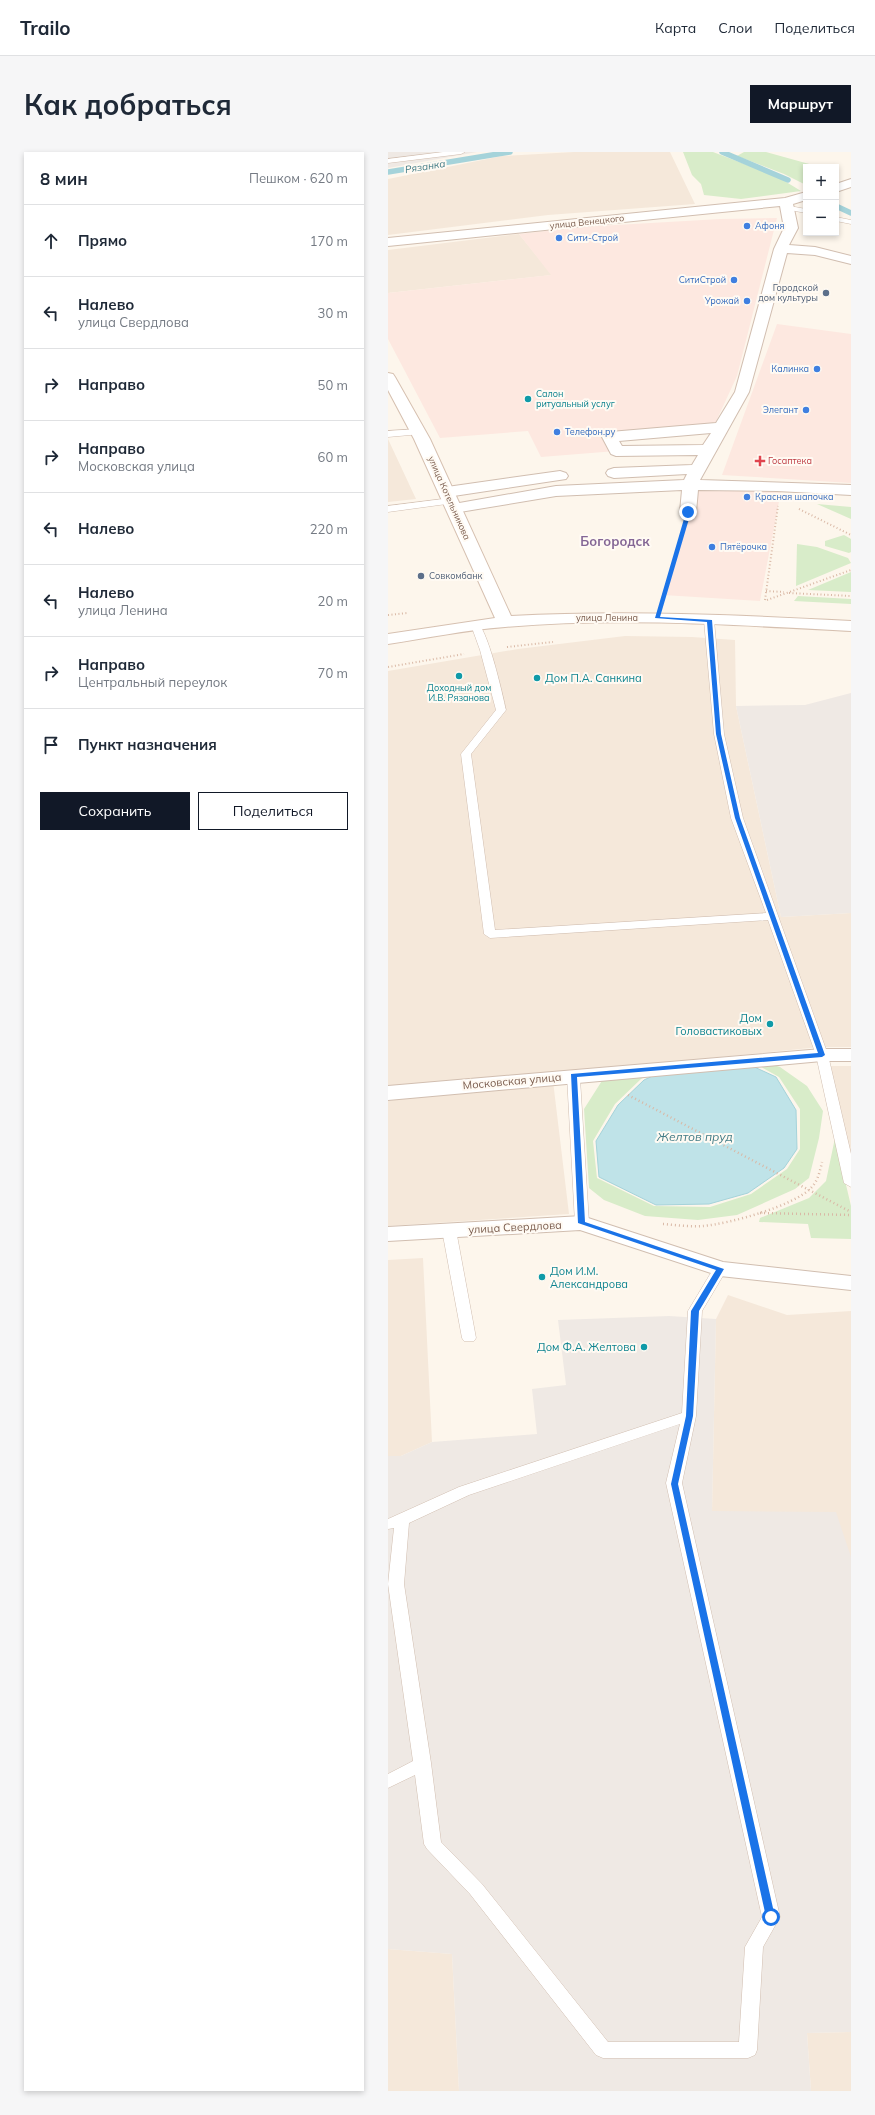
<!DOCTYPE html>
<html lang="ru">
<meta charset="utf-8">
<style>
body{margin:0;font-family:Mulish,sans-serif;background:#f6f6f7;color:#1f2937}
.controls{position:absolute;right:12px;top:12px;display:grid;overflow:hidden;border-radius:0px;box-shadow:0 2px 6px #0003}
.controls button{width:36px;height:36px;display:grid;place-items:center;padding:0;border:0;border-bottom:1px solid #e0e1e3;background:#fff;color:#1f2937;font:20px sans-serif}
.stop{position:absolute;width:12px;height:12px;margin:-9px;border:3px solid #1a73e8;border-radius:50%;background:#fff}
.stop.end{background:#1a73e8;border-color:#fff;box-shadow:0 1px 4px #0008}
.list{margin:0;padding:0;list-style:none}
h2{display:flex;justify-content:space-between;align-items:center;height:52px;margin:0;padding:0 16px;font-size:17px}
h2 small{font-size:13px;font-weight:400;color:#747a83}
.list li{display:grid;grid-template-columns:26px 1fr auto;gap:12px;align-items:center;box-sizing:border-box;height:72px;padding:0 16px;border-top:1px solid #e0e1e3}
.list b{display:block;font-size:15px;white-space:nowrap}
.list p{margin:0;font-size:13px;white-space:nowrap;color:#747a83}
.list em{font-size:13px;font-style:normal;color:#747a83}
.actions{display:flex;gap:8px;padding:12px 16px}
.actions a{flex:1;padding:9px 0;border:1px solid #111827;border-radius:0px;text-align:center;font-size:14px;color:#111827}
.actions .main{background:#111827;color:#fff}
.icon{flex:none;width:22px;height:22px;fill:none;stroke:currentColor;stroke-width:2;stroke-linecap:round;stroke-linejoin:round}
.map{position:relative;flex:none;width:463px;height:1939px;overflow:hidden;border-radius:0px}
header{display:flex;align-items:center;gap:24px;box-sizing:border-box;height:56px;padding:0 20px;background:#fff;border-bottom:1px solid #e0e1e3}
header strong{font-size:19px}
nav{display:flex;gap:22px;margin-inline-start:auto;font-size:14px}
.intro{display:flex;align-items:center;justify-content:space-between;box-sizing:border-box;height:96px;padding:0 24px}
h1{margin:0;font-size:28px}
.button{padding:10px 18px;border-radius:0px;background:#111827;color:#fff;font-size:14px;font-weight:700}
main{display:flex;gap:24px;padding:0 24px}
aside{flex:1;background:#fff;border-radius:0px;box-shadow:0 2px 6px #0003}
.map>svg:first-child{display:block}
.residential{fill:#f5e8da}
.commercial{fill:#fde8e0}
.industrial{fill:#efe9e4}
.green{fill:#d8ecc9}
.water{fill:#bfe3e8;stroke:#a5d3da}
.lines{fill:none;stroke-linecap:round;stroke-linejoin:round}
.stream{stroke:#a5d3da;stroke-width:5.5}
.lane-casing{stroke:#d1beb0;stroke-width:1}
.street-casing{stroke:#d1beb0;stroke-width:2}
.secondary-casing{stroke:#d6c0b0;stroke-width:2}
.path-far1{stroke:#d9b8a5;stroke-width:2;stroke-dasharray:1 2.5;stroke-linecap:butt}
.path{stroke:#d9b8a5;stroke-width:2.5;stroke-dasharray:1 3;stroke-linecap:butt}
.lane{fill:#fff;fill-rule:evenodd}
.street{fill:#fff;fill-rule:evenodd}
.secondary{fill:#fff;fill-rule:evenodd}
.route{fill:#1a73e8}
.shop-dot{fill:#3f7fe0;stroke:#fffaf3;stroke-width:1.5}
.service-dot{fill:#5c6f8a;stroke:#fffaf3;stroke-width:1.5}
.culture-dot{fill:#0f9aa8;stroke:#fffaf3;stroke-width:1.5}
.health-dot{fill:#e0444e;stroke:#fffaf3;stroke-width:1.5}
.labels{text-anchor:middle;stroke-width:4;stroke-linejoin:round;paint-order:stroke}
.far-street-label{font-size:9px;fill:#7a5c4d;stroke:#fffaf3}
.far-shop-label{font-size:9px;fill:#366cbe;stroke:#fffaf3;text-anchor:start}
.far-service-label{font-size:9px;fill:#4e5e75;stroke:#fffaf3;text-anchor:end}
.far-culture-label{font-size:9px;fill:#0d838f;stroke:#fffaf3;text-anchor:start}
.far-health-label{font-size:9px;fill:#be3a42;stroke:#fffaf3;text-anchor:start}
.far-water-label{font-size:10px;font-style:italic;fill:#437c86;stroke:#fffaf3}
.culture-label{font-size:11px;fill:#0d838f;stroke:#fffaf3;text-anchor:start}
.street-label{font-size:11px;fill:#7a5c4d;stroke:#fffaf3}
.water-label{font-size:12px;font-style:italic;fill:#437c86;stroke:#fffaf3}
.far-district-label{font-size:13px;font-weight:bold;fill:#846695;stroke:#fffaf3}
</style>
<header>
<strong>Trailo</strong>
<nav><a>Карта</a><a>Слои</a><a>Поделиться</a></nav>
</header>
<div class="intro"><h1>Как добраться</h1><a class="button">Маршрут</a></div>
<main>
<aside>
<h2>8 мин<small>Пешком · 620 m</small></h2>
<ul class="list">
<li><svg class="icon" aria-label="ahead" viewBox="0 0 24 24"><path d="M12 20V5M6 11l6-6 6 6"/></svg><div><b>Прямо</b></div><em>170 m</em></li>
<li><svg class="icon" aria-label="left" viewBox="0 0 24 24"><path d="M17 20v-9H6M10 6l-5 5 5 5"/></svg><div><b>Налево</b><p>улица Свердлова</p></div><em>30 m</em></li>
<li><svg class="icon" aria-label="right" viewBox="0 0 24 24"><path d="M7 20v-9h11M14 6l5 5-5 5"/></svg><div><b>Направо</b></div><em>50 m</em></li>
<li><svg class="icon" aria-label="right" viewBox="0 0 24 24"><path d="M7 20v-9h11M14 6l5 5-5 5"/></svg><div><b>Направо</b><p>Московская улица</p></div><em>60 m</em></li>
<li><svg class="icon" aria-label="left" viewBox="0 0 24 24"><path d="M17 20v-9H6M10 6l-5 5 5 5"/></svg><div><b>Налево</b></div><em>220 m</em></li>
<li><svg class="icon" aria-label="left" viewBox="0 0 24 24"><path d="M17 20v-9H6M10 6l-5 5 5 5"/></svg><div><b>Налево</b><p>улица Ленина</p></div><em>20 m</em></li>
<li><svg class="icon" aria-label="right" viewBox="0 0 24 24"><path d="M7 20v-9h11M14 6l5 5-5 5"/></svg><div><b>Направо</b><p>Центральный переулок</p></div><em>70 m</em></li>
<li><svg class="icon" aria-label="arrive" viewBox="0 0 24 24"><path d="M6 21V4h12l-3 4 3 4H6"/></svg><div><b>Пункт назначения</b></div></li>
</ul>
<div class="actions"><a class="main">Сохранить</a><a>Поделиться</a></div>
</aside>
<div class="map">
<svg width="463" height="1939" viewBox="0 0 463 1939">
<rect width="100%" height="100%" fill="#fdf6ec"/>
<!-- residential -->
<path class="residential" d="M 186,0 L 282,0 L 307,52 L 160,63 L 0,83 L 0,27 L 114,4 Z
M 131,82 L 164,123 L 0,141 L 0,98 Z
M 0,287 L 28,347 L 0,350 Z
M 237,484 L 304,485 L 347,488 L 348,554 L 393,765 L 463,761 L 463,895 L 433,895 L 0,938 L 0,519 L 130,497 Z
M 442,914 L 463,914 L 463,1025 Z
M 165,929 L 181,1062 L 0,1074 L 0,949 L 98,934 Z
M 35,1106 L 44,1290 L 13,1304 L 0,1304 L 0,1108 Z
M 340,1143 L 399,1163 L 463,1159 L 463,1422 L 324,1359 L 328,1167 Z
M 0,1797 L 64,1802 L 71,1939 L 0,1939 Z
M 463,1880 L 463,1939 L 423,1939 L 419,1881 Z"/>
<!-- commercial -->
<path class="commercial" d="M 389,66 L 349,224 L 325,276 L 223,285 L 228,299 L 153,305 L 140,279 L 52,286 L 0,187 L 0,141 L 163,123 L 131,82 L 193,75 L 332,67 Z
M 389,172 L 463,182 L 463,331 L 334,323 Z
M 302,333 L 393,339 L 372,449 L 275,443 L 300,360 Z"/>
<!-- industrial -->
<path class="industrial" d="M 0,0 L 89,0 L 0,16 Z
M 463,541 L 463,761 L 393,765 L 348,554 L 417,553 Z
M 281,1164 L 328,1167 L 324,1359 L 448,1360 L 463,1405 L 463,1880 L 419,1881 L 423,1939 L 71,1939 L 64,1802 L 0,1797 L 0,1304 L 13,1304 L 44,1290 L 149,1282 L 144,1237 L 178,1233 L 170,1168 Z"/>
<!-- green -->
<path class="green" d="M 295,0 L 325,0 L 390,25 L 413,39 L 353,47 L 316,43 L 313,32 L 304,23 Z
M 356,0 L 378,0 L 432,15 L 418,15 L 418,33 L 396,22 L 349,4 Z
M 429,352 L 463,355 L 463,367 Z
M 456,383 L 463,387 L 463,400 L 461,401 L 437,394 L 437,389 Z
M 409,392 L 429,395 L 460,406 L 463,411 L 408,434 Z
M 463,420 L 463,440 L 420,438 Z
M 410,444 L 463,447 L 463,452 L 406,449 Z
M 366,911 L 380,911 L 392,915 L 419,934 L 435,959 L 431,986 L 421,1026 L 407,1037 L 349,1063 L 310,1068 L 257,1064 L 216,1048 L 201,1036 L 196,957 L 217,924 L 265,921 L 253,927 L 227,952 L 205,989 L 209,1026 L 266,1054 L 322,1055 L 363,1042 L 399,1017 L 412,997 L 412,957 L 391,925 Z
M 447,986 L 463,1054 L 463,1087 L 423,1086 L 420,1072 L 371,1070 L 372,1066 L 421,1046 L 438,1029 Z"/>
<!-- water -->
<path class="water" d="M 362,913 L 388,925 L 408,958 L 409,997 L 396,1016 L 360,1041 L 321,1052 L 268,1053 L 211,1025 L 208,989 L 230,953 L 256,928 L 271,921 Z"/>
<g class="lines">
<!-- stream -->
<path class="stream" d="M 334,0 L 400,28
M 0,20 L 122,0
M 448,54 L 463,61"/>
<!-- lane casing -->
<g class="lane-casing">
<path id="lane" d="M 55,0 L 77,0 L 73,2 L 0,11 L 0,7 Z
M 396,53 L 418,57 L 418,61 L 396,57 Z
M 448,65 L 463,68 L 463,72 L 448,69 Z
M 30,277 L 34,280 L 33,282 L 0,285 L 0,279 Z
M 63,346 L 66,347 L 66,351 L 0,360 L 0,354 Z
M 321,465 L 326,468 L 336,582 L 355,666 L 440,903 L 463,1002 L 463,1035 L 456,1031 L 428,903 L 380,768 L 102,786 L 96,782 L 73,602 L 108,558 L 92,498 L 83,473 L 88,470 C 99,473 115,544 118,558 L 83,602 L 107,778 L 378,761 L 343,666 L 326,582 L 316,468 Z
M 195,919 L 201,923 L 200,926 L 192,927 L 201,1071 L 194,1075 L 187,1071 L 179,924 L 180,921 Z
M 61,1074 L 66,1075 L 68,1078 L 88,1186 L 86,1189 L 76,1189 L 74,1186 L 54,1078 L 56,1075 Z
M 332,1113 L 337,1114 L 339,1117 L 314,1159 L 308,1264 L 294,1331 L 392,1765 L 375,1795 L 369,1898 L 367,1903 L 360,1906 L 215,1906 L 208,1903 L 82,1742 L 39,1697 L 36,1692 L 27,1623 L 0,1636 L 0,1622 L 25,1609 L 0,1432 L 6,1376 L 0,1377 L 0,1367 L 71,1335 L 294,1261 L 300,1159 L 327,1114 ZM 292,1272 L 278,1331 L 374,1765 L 357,1795 L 351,1890 L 220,1890 L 94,1732 L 53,1690 L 43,1611 L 16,1432 L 21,1371 L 81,1343 Z"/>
</g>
<!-- street casing -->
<g class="street-casing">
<path id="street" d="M 463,27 L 463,35 L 448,40 L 448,32 Z
M 418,40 L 418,48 L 405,52 L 410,76 L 401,93 L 427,95 L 463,104 L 463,112 L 427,103 L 399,101 L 361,240 L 312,328 L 463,333 L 463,343 L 389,339 L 310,338 L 308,360 L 306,363 L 294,363 L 292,360 L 294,338 L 168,344 L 66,361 L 60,359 L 58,356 L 60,353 L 168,334 L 296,328 L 299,322 L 226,326 L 220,324 L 218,321 L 220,318 L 226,316 L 304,313 L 310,303 L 228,304 L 223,302 L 214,285 L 217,282 L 222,280 L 328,271 L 347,240 L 386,97 L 396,76 L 392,54 L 0,94 L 0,86 L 397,46 ZM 323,281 L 315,293 L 234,294 L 231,289 Z
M 172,319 L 178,321 L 180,324 L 178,327 L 59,345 L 53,343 L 51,340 L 53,337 L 59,335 Z
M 434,897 L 463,897 L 463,909 L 434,909 L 0,948 L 0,934 Z
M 194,1064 L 335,1110 L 463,1124 L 463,1138 L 332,1124 L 192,1078 L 0,1089 L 0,1075 Z"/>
</g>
<!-- secondary casing -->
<g class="secondary-casing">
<path id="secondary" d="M 0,221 L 5,222 L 7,225 L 42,287 L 123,464 C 237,458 350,463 463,469 L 463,479 C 348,473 232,465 117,475 C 78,478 39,486 0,492 L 0,482 L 107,466 L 26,287 L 0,238 Z"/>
</g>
<!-- path-far1 -->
<path class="path-far1" d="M 411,357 L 463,383
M 378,439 L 396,440
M 401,441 L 463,444
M 274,446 L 295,378
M 377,448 L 390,354
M 379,448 L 463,418
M 0,463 L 19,461
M 119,495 L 165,490
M 0,515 L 76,502"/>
<!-- path -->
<path class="path" d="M 240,943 L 463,1060
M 372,1061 L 463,1063
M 275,1072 C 288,1073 302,1075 315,1074 C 340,1072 407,1054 424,1035 C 430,1028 432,1019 434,1010"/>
<!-- lane -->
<use href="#lane" class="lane"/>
<!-- street -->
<use href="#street" class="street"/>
<!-- secondary -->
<use href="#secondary" class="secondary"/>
</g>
<!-- route -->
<path class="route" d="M 300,359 L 303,360 L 272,465 L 324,468 L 333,582 L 352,666 L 437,903 L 434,905 L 189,925 L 197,1070 L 336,1117 L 311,1159 L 305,1264 L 290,1332 L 387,1765 L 383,1769 L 378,1765 L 283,1332 L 298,1264 L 303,1159 L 328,1118 L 190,1071 L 183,922 L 430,901 L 347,666 L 328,582 L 319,470 L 267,466 L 298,360 Z"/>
<!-- markers -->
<g class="shop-dot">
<circle cx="359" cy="74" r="4"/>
<circle cx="171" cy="86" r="4"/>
<circle cx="346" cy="128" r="4"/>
<circle cx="359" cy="149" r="4"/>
<circle cx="429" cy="217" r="4"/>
<circle cx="418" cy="258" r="4"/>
<circle cx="169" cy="280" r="4"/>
<circle cx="359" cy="345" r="4"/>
<circle cx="324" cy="395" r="4"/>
</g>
<g class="service-dot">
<circle cx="438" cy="141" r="4"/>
<circle cx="33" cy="424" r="4"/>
</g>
<g class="culture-dot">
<circle cx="140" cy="247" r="4"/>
<circle cx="71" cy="524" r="4"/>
<circle cx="149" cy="526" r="4"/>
<circle cx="382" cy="872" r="4"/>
<circle cx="154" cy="1125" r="4"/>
<circle cx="256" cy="1195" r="4"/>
</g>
<path class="health-dot" d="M370 303h4v4h4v4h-4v4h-4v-4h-4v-4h4z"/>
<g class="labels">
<!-- far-street labels -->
<g class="far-street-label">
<text transform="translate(199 70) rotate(-6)" y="3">улица Венецкого</text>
<text transform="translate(61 346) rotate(66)" y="3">улица Котельникова</text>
<text x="219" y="469">улица Ленина</text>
</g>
<!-- far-shop labels -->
<g class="far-shop-label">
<text x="367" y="77">Афоня</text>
<text x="179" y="89">Сити-Строй</text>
<text x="338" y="131" text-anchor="end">СитиСтрой</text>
<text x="351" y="152" text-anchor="end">Урожай</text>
<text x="421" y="220" text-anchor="end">Калинка</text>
<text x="410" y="261" text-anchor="end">Элегант</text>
<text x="177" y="283">Телефон.ру</text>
<text x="367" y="348">Красная шапочка</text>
<text x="332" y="398">Пятёрочка</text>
</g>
<!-- far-service labels -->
<g class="far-service-label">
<text x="430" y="139">Городской<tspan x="430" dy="10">дом культуры</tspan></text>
<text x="41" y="427" text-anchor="start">Совкомбанк</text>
</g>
<!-- far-culture labels -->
<g class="far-culture-label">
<text x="148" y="245">Салон<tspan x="148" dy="10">ритуальный услуг</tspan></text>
<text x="71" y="539" text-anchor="middle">Доходный дом<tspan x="71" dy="10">И.В. Рязанова</tspan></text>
</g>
<!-- far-health labels -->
<g class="far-health-label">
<text x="380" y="312">Госаптека</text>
</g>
<!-- far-water labels -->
<g class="far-water-label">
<text transform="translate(37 14) rotate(-9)" y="4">Рязанка</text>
</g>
<!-- culture labels -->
<g class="culture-label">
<text x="157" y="530">Дом П.А. Санкина</text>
<text x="374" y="870" text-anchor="end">Дом<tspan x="374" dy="13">Головастиковых</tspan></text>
<text x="162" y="1123">Дом И.М.<tspan x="162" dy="13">Александрова</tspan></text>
<text x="248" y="1199" text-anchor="end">Дом Ф.А. Желтова</text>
</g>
<!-- street labels -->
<g class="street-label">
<text transform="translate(124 929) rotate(-5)" y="4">Московская улица</text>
<text transform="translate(127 1075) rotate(-3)" y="4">улица Свердлова</text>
</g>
<!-- water labels -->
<g class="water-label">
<text x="307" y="989">Желтов пруд</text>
</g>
<!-- far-district labels -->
<g class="far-district-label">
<text x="227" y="394">Богородск</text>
</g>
</g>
</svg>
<div class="controls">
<button>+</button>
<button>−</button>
</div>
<div class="stop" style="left:383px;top:1765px"></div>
<div class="stop end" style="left:300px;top:360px"></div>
</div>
</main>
